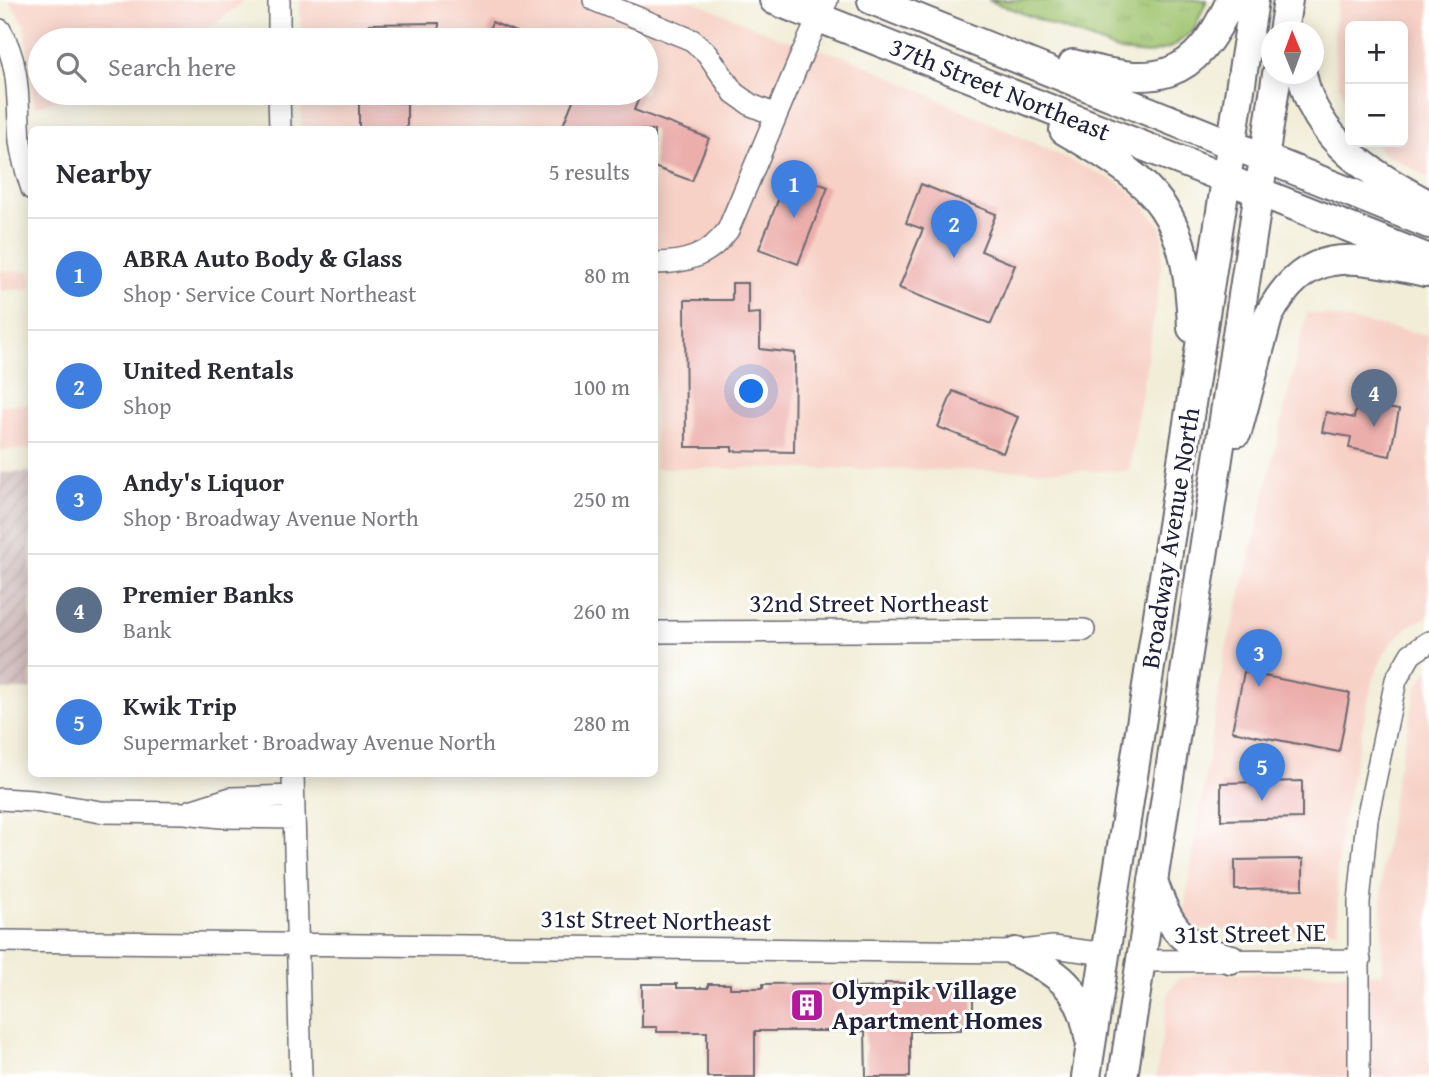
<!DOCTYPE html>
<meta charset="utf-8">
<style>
body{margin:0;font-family:"Gentium Book Plus",serif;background:#f7f7f7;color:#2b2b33}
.controls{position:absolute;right:21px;top:21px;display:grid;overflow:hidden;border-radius:10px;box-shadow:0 4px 18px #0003}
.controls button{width:63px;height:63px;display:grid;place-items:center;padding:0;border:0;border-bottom:2px solid #e1e1e2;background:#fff;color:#2b2b33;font:35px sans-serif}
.compass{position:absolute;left:1261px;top:21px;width:63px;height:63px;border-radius:50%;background:#fff;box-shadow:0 4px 18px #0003;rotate:359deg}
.you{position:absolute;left:752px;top:392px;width:24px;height:24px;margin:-18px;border:5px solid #fff;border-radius:50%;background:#1a73e8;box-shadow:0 0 0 10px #1a73e833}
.badge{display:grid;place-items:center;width:46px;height:46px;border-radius:50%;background:#b5179e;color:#fff;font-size:23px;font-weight:700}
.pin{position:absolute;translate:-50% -58px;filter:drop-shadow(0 2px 4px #0008)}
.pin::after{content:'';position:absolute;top:37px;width:24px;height:21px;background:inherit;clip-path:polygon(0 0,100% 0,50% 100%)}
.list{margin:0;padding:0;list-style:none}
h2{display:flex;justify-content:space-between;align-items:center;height:91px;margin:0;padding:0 28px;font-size:30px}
h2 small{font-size:23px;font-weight:400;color:#7c7c81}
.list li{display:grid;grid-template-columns:46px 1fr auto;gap:21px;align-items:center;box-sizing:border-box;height:112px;padding:0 28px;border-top:2px solid #e1e1e2}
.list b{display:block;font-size:26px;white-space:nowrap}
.list p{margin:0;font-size:23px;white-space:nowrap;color:#7c7c81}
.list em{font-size:23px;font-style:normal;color:#7c7c81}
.icon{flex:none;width:38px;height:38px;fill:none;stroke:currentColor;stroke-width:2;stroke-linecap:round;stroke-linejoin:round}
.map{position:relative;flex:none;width:1429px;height:1077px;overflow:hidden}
.search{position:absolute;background:#fff;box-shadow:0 4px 18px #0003;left:28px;top:28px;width:630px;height:77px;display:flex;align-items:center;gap:18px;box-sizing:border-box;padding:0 24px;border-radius:38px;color:#7c7c81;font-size:26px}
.panel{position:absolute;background:#fff;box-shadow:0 4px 18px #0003;left:28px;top:126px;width:630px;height:651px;border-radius:10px}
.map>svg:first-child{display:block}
.built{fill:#f7d1c6}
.industrial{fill:url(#industrial-furrows)}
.grass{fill:url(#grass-tufts);stroke:#607254;stroke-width:2}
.building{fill:#ecaeab}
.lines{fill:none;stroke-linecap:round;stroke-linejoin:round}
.minor-casing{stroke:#6a6972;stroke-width:24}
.major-casing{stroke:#6a6972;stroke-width:32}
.minor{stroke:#fff;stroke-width:21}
.major{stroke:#fff;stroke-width:28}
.labels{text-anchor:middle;stroke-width:6;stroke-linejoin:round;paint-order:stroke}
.street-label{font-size:26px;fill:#22223b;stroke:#fff}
.poi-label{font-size:26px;font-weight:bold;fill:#22223b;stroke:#fff;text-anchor:start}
</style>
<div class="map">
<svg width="1429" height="1077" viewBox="0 0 1429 1077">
<defs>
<pattern id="industrial-furrows" width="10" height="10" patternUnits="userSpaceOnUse" patternTransform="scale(1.75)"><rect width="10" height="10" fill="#d2bfbf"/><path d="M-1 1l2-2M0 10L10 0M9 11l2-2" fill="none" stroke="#b4a4a5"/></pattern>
<pattern id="grass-tufts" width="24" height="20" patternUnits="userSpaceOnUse" patternTransform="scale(1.75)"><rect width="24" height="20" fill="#9ec26c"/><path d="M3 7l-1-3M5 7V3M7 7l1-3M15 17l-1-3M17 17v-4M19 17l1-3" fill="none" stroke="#88a65e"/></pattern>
</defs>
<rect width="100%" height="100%" fill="#fff"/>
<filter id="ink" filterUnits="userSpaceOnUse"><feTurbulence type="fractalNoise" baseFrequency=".0143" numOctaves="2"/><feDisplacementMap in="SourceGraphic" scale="14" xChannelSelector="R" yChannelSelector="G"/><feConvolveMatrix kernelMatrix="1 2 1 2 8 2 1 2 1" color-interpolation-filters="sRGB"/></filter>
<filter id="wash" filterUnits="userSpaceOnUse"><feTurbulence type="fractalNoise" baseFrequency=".00686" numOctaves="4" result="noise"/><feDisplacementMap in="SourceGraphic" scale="28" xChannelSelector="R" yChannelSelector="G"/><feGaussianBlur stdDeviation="1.57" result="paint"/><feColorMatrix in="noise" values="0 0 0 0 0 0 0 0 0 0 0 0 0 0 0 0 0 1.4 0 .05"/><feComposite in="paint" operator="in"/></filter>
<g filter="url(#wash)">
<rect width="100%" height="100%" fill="#f1edd7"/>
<!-- built -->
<path class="built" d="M 9,0 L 246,0 L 193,40 L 40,40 L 40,93 L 81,93 L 35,107 L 24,25 Z
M 300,0 L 691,0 L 783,39 L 851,58 L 1119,183 L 1137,197 L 1161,226 L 1163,240 L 1161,272 L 1129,471 L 655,468 L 654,130 L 302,129 L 302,93 L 646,93 L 646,40 L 301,40 Z
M 1339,0 L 1429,0 L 1429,178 L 1382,152 L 1374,142 L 1403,142 L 1403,26 L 1350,26 L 1350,112 L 1339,85 L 1335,62 L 1334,30 Z
M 0,271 L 31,271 L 31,290 L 0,290 Z
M 1307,312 L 1429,335 L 1429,616 L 1409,626 L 1392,642 L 1382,658 L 1372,683 L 1342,824 L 1337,870 L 1338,930 L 1199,930 L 1189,922 L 1184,910 L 1225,653 L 1248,567 Z
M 31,404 L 31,449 L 0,450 L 0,405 Z
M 1429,669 L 1429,1077 L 1156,1077 L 1169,991 L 1178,979 L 1204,973 L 1382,974 L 1382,868 L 1396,778 L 1417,687 Z"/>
<!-- industrial -->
<path class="industrial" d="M 31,472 L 31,689 L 0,690 L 0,473 Z"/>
<!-- grass -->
<path class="grass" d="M 988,0 L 1207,0 L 1194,30 L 1172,47 L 1148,54 L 1120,51 Z"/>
<g id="blocks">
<!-- building -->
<path class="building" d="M 492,22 L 535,40 L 485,40 Z
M 439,23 L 439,40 L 369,40 L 369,24 Z
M 576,93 L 641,93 L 634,110 L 709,138 L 692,181 L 654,167 L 654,130 L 561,130 Z
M 407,102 L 407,130 L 359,130 L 359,103 Z
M 789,172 L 828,187 L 798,264 L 759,249 Z
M 921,184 L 996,214 L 981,251 L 1015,265 L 991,324 L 899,288 L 923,229 L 906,223 Z
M 732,283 L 748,283 L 748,314 L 760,313 L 760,349 L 795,353 L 794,452 L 732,451 L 732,447 L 686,447 L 685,300 L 732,300 Z
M 953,391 L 1018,417 L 1003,453 L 938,427 Z
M 1357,403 L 1399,410 L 1390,456 L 1349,448 L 1351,437 L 1322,432 L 1326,412 L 1354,418 Z
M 1244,672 L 1350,693 L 1339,752 L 1232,731 Z
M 1302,781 L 1302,818 L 1221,820 L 1221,783 Z
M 1303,859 L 1303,889 L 1235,890 L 1235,860 Z
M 854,983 L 854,988 L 885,987 L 885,983 L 906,983 L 906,987 L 940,987 L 940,983 L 973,983 L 973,1025 L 961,1026 L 961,1030 L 910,1031 L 910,1077 L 866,1077 L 865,1031 L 755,1031 L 755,1077 L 707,1077 L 707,1032 L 657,1032 L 657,1027 L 642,1027 L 642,984 L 677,984 L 677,988 L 708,988 L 708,984 L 730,984 L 730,988 L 763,988 L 763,984 Z"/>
</g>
</g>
<g filter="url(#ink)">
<use href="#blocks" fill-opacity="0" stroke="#6a6972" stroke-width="2"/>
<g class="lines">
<!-- minor casing -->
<g class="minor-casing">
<path id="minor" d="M 279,0 L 279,40
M 594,0 L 692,40 L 707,53 L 734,93 L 751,105 L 776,115
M 0,30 C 21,65 17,102 20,141 C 22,158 27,174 32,189
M 279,93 L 280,130
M 654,263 C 686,263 709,256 728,230 L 802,54 L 827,0
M 654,632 L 1084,630
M 293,774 L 301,1077
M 0,799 L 34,801 L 101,812 L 185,813 L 221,817 L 294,818
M 190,811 L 231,798 L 293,796
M 0,941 L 1015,952 L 1053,947 L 1106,954
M 1140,961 L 1360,960
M 1359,1077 L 1359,902 L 1367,819 L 1396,680 L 1411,654 L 1429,642"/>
</g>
<!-- major casing -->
<g class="major-casing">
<path id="major" d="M 774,0 L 1429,259
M 872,0 L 1429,224
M 1283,32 L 1288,0
M 1073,64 C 1155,87 1194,83 1231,0
M 1302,74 C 1315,142 1373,174 1429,205
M 1064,130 C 1160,185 1188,214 1192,328
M 1237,432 L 1268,317 C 1306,242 1356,257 1425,272
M 1153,880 C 1167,926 1183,948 1231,959
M 1015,952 C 1057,972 1082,987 1089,1037
M 1086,1077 L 1254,0
M 1123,1077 L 1277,74"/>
</g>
<!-- minor -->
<use href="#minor" class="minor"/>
<!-- major -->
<use href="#major" class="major"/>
</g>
</g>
<!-- icons -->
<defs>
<g id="building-square" transform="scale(1.75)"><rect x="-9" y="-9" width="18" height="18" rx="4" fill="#b5179e" stroke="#fff"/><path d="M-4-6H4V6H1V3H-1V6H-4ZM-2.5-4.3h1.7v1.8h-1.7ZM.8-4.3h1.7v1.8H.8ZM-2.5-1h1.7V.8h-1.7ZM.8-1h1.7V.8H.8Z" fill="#fff"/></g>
</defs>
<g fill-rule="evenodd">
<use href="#building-square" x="807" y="1005"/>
</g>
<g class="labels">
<!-- street labels -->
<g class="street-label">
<text transform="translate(1000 89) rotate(22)" y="9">37th Street Northeast</text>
<text transform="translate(1170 538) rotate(-81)" y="9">Broadway Avenue North</text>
<text x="869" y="612">32nd Street Northeast</text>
<text transform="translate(656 920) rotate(1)" y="9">31st Street Northeast</text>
<text transform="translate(1250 933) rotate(-1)" y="9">31st Street NE</text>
</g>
<!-- poi labels -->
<g class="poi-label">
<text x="832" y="999">Olympik Village<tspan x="832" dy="30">Apartment Homes</tspan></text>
</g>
</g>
</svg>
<div class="controls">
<button>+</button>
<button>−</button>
</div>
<svg class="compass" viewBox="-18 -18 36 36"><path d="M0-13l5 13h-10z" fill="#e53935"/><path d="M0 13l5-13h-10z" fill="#7c7c81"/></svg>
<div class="you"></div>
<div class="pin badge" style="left:794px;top:218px;background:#3f7fe0">1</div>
<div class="pin badge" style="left:954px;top:258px;background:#3f7fe0">2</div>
<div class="pin badge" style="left:1259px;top:687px;background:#3f7fe0">3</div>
<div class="pin badge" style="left:1374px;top:427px;background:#5c6f8a">4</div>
<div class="pin badge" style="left:1262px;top:801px;background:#3f7fe0">5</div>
<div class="search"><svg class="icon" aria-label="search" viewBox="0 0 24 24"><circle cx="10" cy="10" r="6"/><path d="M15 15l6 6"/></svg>Search here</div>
<section class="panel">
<h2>Nearby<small>5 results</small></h2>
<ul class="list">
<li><span class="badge" style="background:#3f7fe0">1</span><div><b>ABRA Auto Body &amp; Glass</b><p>Shop · Service Court Northeast</p></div><em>80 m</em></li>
<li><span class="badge" style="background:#3f7fe0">2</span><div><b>United Rentals</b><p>Shop</p></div><em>100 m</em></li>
<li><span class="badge" style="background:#3f7fe0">3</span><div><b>Andy's Liquor</b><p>Shop · Broadway Avenue North</p></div><em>250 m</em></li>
<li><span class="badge" style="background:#5c6f8a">4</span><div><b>Premier Banks</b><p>Bank</p></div><em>260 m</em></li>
<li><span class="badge" style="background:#3f7fe0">5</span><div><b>Kwik Trip</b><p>Supermarket · Broadway Avenue North</p></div><em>280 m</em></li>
</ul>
</section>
</div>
